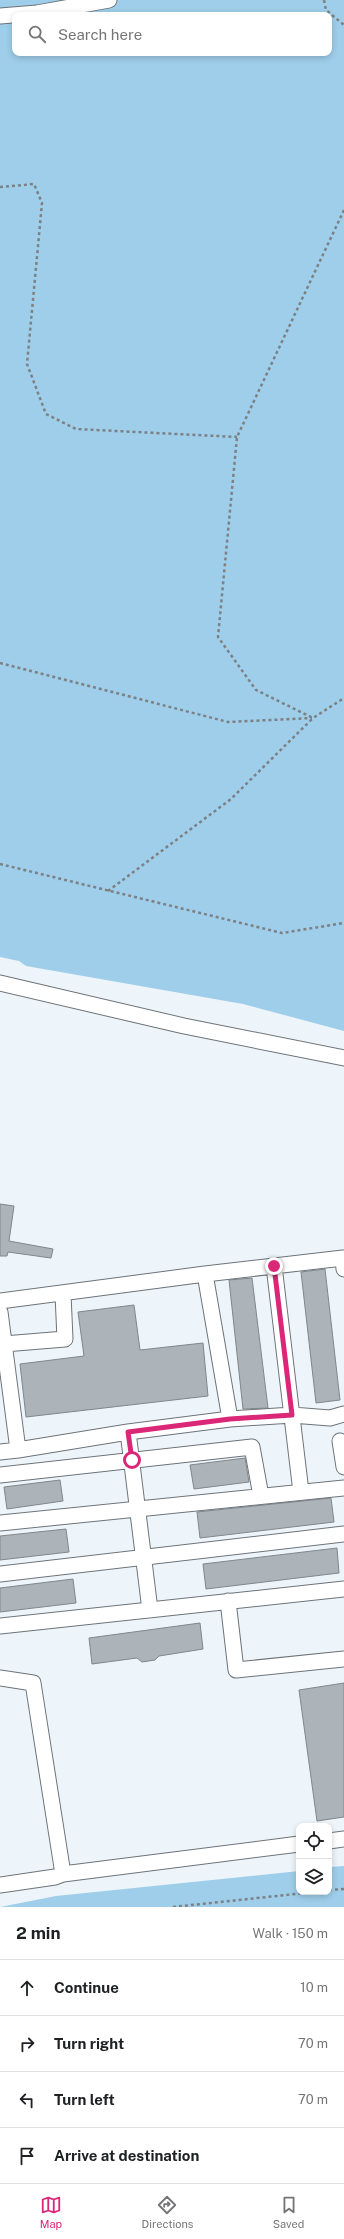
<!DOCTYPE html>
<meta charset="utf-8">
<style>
body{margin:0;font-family:"Public Sans",sans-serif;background:#f6f6f6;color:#202124}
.controls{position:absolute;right:12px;bottom:12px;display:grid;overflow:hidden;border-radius:8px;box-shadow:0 2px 6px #0003}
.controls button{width:36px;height:36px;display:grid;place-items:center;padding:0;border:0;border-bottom:1px solid #e0e0e0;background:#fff;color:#202124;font:20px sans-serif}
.stop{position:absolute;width:12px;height:12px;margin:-9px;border:3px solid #db2777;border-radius:50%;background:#fff}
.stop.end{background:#db2777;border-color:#fff;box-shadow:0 1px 4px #0008}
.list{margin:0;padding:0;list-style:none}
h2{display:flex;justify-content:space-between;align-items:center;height:52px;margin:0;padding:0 16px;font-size:17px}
h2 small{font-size:13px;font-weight:400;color:#757577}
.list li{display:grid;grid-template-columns:26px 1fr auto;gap:12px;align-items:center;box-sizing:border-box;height:56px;padding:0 16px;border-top:1px solid #e0e0e0}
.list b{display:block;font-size:15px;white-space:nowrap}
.list em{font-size:13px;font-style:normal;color:#757577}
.icon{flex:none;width:22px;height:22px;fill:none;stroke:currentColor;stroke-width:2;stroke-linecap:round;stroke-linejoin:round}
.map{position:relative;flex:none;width:344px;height:1907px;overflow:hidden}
.search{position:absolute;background:#fff;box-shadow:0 2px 6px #0003;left:12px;right:12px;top:12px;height:44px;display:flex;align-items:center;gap:10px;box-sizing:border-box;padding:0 14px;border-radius:8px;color:#757577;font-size:15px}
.sheet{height:276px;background:#fff}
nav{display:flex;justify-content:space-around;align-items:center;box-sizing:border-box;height:56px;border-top:1px solid #e0e0e0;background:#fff;font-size:11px;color:#757577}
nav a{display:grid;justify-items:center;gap:2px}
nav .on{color:#db2777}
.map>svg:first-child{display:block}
.green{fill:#9fceea;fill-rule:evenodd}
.building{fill:#adb4b9;stroke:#80878c}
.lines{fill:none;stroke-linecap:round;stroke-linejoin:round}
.minor-casing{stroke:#6d7479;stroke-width:17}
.path{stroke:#7c8185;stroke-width:2.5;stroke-dasharray:3 3;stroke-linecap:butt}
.minor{stroke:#fff;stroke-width:15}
.route{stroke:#db2777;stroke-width:5}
</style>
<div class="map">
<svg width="344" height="1907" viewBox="0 0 344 1907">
<rect width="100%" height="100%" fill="#edf5fa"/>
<!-- green -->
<path class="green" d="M 0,0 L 344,0 L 344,1031 L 243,1004 L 26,966 L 19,961 L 0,957 ZM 15,15 L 329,15 L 329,53 L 15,53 Z
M 344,1866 L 344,1907 L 0,1907 L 56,1896 L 299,1871 L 299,1892 L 329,1892 L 329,1867 Z"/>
<!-- building -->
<path class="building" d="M 0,1204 L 14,1206 L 9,1241 L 53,1249 L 51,1258 L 8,1252 L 7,1256 L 0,1256 Z
M 325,1269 L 340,1400 L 316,1403 L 301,1272 Z
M 252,1278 L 268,1408 L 243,1409 L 229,1280 Z
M 134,1305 L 140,1350 L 203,1343 L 208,1396 L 26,1417 L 20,1364 L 84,1356 L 78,1312 Z
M 245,1458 L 249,1482 L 194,1489 L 190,1465 Z
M 60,1480 L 63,1501 L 7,1509 L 4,1487 Z
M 331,1498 L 334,1522 L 200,1538 L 197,1512 Z
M 66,1529 L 69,1552 L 0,1560 L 0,1536 Z
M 337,1548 L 339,1573 L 206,1589 L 203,1564 Z
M 73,1579 L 76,1603 L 0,1612 L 0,1588 Z
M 200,1623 L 203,1649 L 159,1656 L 155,1660 L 142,1662 L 137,1658 L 92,1664 L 89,1638 Z
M 344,1683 L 344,1817 L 317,1821 L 299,1690 Z"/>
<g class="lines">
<!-- minor casing -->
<g class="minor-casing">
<path id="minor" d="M 0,16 L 37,13 L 109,0
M 0,983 L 184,1026 L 344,1058
M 274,1266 L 301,1492
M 205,1274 L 343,1258 L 344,1269
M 0,1301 L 205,1274 L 230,1419 L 128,1432 L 150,1610
M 0,1312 L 18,1450 L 128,1432
M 4,1344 L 65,1339 L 63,1294
M 230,1419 L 292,1415 L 330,1418 L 344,1414
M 340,1441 L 344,1467
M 0,1452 L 18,1450
M 0,1475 L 252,1447 L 261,1496
M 0,1523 L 344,1488
M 0,1574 L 344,1534
M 228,1601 L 236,1670 L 344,1659
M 0,1626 L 344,1589
M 0,1678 L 33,1683 L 63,1874 L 55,1877 L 0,1885
M 329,1841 L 344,1839
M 63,1874 L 299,1844"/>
</g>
<!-- path -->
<path class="path" d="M 324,0 L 326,10 L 344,25
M 0,187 L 34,184 L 42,203 L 27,364 L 46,414 L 76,429 L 237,437
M 344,210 L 237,437 L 218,637 L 256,690 L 313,718 L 344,698
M 0,663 L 228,722 L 312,718
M 0,864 L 282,933 L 344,923
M 108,891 L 231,799 L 312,719
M 329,1890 L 344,1889
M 173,1907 L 314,1892"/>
<!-- minor -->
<use href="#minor" class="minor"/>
</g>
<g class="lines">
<!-- route -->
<path class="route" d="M 132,1460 L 128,1432 L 230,1419 L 292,1415 L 274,1266"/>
</g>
</svg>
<div class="controls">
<button><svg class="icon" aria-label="locate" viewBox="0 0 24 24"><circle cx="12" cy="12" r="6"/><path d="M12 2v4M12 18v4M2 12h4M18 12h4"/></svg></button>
<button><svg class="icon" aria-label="layers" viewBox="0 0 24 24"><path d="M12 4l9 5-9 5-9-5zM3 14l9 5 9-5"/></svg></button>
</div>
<div class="stop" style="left:132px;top:1460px"></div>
<div class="stop end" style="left:274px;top:1266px"></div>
<div class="search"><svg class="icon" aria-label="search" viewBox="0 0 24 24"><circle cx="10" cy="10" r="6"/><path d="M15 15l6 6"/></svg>Search here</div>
</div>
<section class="sheet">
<h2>2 min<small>Walk · 150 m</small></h2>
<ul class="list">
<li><svg class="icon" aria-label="ahead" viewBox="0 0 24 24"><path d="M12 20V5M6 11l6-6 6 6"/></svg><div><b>Continue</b></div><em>10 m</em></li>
<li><svg class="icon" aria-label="right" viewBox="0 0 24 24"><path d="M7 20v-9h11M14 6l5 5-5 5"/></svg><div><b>Turn right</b></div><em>70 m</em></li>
<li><svg class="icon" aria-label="left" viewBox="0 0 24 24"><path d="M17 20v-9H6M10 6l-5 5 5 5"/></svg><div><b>Turn left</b></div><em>70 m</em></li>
<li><svg class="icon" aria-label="arrive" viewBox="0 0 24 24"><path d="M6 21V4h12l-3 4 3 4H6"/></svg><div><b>Arrive at destination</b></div></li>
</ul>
</section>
<nav>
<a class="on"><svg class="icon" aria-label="map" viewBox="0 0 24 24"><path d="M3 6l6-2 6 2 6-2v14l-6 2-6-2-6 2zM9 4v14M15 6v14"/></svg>Map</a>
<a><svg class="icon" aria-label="directions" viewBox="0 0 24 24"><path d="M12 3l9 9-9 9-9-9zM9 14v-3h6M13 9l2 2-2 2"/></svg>Directions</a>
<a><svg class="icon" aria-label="saved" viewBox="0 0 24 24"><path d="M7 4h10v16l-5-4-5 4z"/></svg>Saved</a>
</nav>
